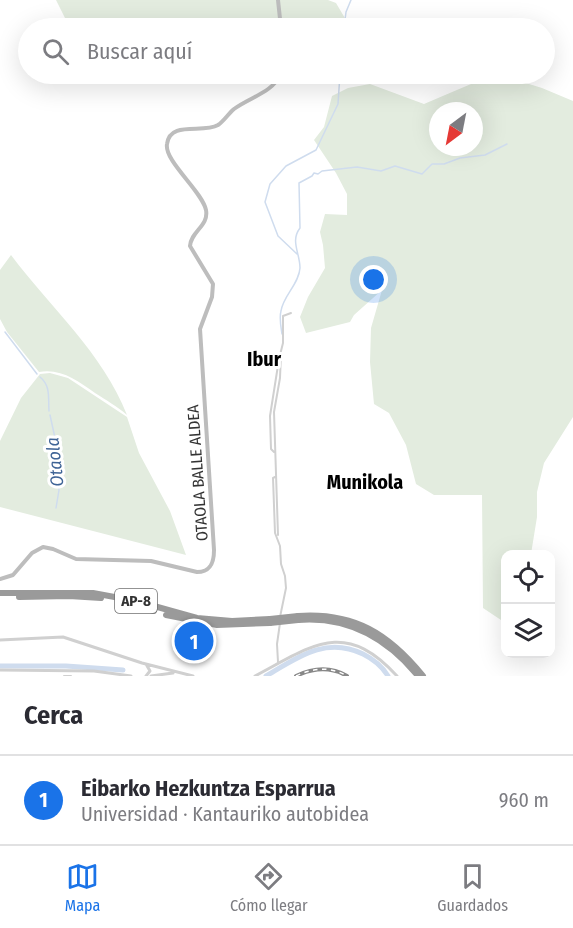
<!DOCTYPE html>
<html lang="es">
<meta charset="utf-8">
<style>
body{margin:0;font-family:"Fira Sans Condensed",sans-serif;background:#f7f7f7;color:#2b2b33}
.controls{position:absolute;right:18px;bottom:18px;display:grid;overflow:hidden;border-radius:12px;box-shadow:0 6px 24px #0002}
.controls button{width:54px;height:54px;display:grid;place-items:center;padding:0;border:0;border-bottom:2px solid #e1e1e2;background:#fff;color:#2b2b33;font:30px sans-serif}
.compass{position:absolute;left:429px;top:102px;width:54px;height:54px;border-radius:50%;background:#fff;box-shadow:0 6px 24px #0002;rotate:212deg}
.you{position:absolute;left:374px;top:280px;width:21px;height:21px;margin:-15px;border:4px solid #fff;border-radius:50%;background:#1a73e8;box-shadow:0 0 0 9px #1a73e833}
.badge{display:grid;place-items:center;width:39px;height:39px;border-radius:50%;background:#1a73e8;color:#fff;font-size:20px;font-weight:700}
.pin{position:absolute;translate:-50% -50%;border:3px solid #fff;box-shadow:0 2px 6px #0006}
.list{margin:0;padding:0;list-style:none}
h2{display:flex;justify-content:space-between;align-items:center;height:78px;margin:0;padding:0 24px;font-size:26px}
h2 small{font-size:20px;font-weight:400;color:#7c7c81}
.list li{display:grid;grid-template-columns:39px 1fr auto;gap:18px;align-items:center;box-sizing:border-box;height:90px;padding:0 24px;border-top:2px solid #e1e1e2}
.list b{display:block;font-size:22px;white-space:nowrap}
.list p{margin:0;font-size:20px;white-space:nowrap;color:#7c7c81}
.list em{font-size:20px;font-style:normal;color:#7c7c81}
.icon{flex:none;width:33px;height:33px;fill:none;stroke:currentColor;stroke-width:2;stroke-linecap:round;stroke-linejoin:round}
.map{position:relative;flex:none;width:573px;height:676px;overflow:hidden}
.search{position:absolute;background:#fff;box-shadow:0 6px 24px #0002;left:18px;right:18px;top:18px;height:66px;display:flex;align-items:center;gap:15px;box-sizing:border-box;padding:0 21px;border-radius:33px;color:#7c7c81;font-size:22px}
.sheet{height:168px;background:#fff}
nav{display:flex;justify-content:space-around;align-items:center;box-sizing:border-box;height:84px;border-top:2px solid #e1e1e2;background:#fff;font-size:16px;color:#7c7c81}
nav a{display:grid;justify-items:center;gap:3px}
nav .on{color:#1a73e8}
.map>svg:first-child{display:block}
.green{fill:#e3ecdf;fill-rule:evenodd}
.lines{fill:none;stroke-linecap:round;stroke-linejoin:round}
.stream{stroke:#cfdcee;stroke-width:1.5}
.river{stroke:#cfdcee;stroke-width:5}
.minor{stroke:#d0d0d0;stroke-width:2}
.tertiary{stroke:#d0d0d0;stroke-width:3}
.secondary{stroke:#bdbdbd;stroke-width:4}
.motorway{stroke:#9a9a9a;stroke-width:6}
.rail-casing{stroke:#888;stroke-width:4}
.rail{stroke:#fff;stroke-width:1.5;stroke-dasharray:4.5;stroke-linecap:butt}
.motorway-bridge{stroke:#9a9a9a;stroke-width:6}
.labels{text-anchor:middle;stroke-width:6;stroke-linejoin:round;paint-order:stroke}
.shield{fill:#fff;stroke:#707070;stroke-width:1.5}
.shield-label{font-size:15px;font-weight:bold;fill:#333}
.street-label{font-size:16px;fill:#333;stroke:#fff}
.water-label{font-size:18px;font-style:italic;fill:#3f6496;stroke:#fff}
.quarter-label{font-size:20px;font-weight:bold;fill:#000;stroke:#fff}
</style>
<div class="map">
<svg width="573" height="676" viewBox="0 0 573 676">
<rect width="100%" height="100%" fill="#fff"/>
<!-- green -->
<path class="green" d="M 56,0 L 328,0 L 336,3 L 349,25 C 331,31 303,32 285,26 L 279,28 L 70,28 Z
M 500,75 L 542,88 L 573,101 L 573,417 L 544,463 L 537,492 L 537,517 L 531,554 L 506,554 L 504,622 L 483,608 L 482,495 L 434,495 L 416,484 L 406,445 L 389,413 L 374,404 L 370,362 L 371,328 L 382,290 L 354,315 L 350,322 L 306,333 L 300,317 L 308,297 L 325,268 L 323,245 L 320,232 L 325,214 L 347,215 L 347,194 L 336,173 L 314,140 L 324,127 L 332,96 L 348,88 L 370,84 L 424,104 L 471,84 ZM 438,111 L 474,111 L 474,147 L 438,147 Z
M 11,255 C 50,307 103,353 127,415 C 117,406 107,401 95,393 C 78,381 61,368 39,372 L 7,332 L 0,319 L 0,270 Z
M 50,373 L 68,378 L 127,417 L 139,453 L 170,511 L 186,555 L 0,507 L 0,441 L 21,398 L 40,374 Z"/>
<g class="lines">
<!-- stream -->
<path class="stream" d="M 344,28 L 346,12 L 351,0
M 297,254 L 278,236 L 265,202 L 270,184 L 286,166 L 316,150 L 338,104 L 340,74
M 5,332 L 37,374
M 282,334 C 281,327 279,318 281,311 C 283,296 299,284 300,268 C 300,253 290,241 300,228 L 299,183 L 312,176 L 314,173 L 318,174 L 322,171 L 357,167 L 381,171 L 395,166 L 422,174 L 432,164 L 444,164 L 460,158 L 485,155 L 507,144
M 40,377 C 51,386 48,398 49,411
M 50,415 L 55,438 L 59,490 L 56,508"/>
<!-- river -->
<path class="river" d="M 0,666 L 66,666 L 123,670
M 266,676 C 298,657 326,636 363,654 C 373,659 382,666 388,676"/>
<!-- minor -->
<path class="minor" d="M 274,452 L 271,449 L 270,416 L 279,359 L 283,343 L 283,316 L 291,313
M 275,477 L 273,478 L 275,533 L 280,546 L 281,564 L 285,576 L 286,588 L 280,617
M 278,535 L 274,412 L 280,378 L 281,354
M 278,662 L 277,644 L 280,623
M 64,676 L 71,676"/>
<!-- tertiary -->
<path class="tertiary" d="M 0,640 L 63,637 L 142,663 L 193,676
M 146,664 L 150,671 L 146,676
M 0,670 L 94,671 L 131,676
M 151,676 L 173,673
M 255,676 C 312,646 344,618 397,676"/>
<!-- secondary -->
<path class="secondary" d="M 278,0 L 281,28
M 0,579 L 13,575 L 32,553 L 43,547 L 53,549 L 76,559 L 151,561 L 197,572 C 211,572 214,562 214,550 L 200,329 L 212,297 L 213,284 L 190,246 C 191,231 209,226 206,210 C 202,191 164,161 167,144 C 170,120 203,134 218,125 C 224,121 228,114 234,109 C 250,97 272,93 281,74"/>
<!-- motorway -->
<path class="motorway" d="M 0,593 L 93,593 L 136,601 L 197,618 L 232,621 L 270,619
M 19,597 L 69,596 L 101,598
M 126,603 L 154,611
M 166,615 L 217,625 L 270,623
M 298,616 C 354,612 389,634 423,676
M 298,620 C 348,616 387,638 418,676"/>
<!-- rail casing -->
<g class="rail-casing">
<path id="rail" d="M 296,676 C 313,668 330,666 347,676"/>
</g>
<!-- rail -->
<use href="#rail" class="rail"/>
<!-- motorway-bridge -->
<path class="motorway-bridge" d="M 270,619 L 298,616
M 270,623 L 298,620"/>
</g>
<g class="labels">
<!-- shield labels -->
<rect class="shield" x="115" y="589" width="42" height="24" rx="4.5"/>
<g class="shield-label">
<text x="136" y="606">AP-8</text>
</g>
<!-- street labels -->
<g class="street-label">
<text transform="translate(197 473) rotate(-94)" y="6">OTAOLA BALLE ALDEA</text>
</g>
<!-- water labels -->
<g class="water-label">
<text transform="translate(55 462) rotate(-96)" y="6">Otaola</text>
</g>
<!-- quarter labels -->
<g class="quarter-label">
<text x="264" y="366">Ibur</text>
<text x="365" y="489">Munikola</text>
</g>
</g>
</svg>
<div class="controls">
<button><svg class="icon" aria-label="locate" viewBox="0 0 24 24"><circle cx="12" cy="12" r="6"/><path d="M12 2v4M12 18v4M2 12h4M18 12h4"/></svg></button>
<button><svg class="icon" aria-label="layers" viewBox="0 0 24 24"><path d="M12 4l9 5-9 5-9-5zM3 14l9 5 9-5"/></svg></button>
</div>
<svg class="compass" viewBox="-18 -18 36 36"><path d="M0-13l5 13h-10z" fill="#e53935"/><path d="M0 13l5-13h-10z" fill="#7c7c81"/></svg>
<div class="you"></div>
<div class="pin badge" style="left:194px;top:641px">1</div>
<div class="search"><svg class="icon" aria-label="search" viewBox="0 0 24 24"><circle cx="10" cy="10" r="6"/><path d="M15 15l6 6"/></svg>Buscar aquí</div>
</div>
<section class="sheet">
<h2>Cerca<small></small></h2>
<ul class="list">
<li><span class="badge">1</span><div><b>Eibarko Hezkuntza Esparrua</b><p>Universidad · Kantauriko autobidea</p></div><em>960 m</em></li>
</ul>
</section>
<nav>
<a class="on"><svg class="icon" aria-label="map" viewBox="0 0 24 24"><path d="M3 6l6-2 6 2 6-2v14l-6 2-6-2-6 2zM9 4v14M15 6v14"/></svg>Mapa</a>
<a><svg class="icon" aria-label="directions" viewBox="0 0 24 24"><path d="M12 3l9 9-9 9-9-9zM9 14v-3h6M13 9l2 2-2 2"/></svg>Cómo llegar</a>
<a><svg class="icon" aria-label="saved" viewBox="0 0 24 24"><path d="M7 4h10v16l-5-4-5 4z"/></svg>Guardados</a>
</nav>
